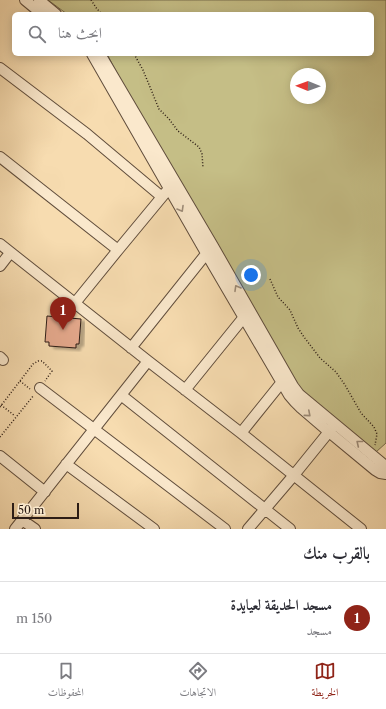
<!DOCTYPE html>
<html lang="ar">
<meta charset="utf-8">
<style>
body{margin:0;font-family:"Libre Caslon Text",Amiri,serif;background:#f7f7f7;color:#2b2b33;direction:rtl}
.compass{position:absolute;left:290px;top:68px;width:36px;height:36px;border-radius:50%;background:#fff;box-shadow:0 2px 10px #0003;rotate:271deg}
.scale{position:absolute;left:12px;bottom:10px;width:67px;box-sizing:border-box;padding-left:4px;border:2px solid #2d1d15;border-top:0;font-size:11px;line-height:14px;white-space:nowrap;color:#2d1d15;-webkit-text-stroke:3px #fae8cc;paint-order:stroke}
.you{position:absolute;left:251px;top:275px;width:14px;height:14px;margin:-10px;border:3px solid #fff;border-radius:50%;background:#1a73e8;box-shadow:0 0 0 6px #1a73e833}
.badge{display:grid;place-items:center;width:26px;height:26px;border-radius:50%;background:#8f2418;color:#fff;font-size:13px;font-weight:700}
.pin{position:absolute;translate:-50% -33px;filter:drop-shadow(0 1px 2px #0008)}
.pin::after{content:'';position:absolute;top:21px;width:14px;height:12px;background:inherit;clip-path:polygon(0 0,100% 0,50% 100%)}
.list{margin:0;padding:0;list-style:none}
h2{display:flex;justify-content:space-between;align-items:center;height:52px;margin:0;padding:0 16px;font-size:17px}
h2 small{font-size:13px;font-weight:400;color:#7c7c81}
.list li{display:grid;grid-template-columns:26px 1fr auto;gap:12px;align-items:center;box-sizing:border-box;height:72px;padding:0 16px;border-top:1px solid #e1e1e2}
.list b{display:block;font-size:15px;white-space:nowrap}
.list p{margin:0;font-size:13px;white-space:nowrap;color:#7c7c81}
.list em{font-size:13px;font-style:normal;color:#7c7c81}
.icon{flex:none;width:22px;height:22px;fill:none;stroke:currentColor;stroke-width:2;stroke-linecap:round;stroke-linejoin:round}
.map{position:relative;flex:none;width:386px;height:529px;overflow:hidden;direction:ltr}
.search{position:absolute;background:#fff;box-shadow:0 2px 10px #0003;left:12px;right:12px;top:12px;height:44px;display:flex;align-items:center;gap:10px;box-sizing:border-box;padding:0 14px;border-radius:6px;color:#7c7c81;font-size:15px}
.sheet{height:124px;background:#fff}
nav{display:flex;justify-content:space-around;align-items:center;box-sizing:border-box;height:56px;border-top:1px solid #e1e1e2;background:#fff;font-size:11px;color:#7c7c81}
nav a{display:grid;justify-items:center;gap:2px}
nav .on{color:#8f2418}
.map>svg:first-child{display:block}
.green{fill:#c5be86;stroke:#796e4e;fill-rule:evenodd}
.building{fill:#e4a88c;stroke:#2d1d15;filter:url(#shadow)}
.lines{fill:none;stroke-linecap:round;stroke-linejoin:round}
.minor-casing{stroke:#604d3c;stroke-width:12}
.path{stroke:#2d1d15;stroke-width:1.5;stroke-dasharray:1 2;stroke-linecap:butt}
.minor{stroke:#fae8cc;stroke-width:10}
.oneway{stroke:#9e8d7a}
</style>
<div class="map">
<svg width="386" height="529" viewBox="0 0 386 529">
<defs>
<filter id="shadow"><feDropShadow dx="4.5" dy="2.5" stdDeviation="1" flood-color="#0004"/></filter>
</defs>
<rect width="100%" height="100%" fill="#f7dcb0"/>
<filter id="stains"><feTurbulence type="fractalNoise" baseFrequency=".005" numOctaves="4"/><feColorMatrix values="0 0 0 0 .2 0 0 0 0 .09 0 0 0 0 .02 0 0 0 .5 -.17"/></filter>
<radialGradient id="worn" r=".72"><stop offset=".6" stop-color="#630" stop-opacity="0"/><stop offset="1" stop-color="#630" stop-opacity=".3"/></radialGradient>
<!-- green -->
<path class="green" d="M 48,0 L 386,0 L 386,443 L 376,452 L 295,384 L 166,165 L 107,54 L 372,54 L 372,14 L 67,14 ZM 296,74 L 320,74 L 320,98 L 296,98 Z"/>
<!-- building -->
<path class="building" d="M 47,316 L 81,319 L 79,344 L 76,344 L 76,348 L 49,346 L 49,342 L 45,342 Z"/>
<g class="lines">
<!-- minor casing -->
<g class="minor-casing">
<path id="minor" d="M 25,0 L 42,14
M 39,0 L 56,14
M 92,54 L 206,253 L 289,395 L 295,402 L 301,408 L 329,432 L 375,470 L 380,473 L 386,474
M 100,54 L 213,246 L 293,386 L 299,394 L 382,463 L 386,470
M 0,68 L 87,134 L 162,197
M 0,157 L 118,250
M 0,244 L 148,361 L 241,433 L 361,529
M 0,266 L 10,253
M 75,303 L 118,250 L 166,192
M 131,348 L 210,249
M 0,357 L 3,360
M 40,388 L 225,529
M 185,390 L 244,317 L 248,314
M 121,395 L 290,529
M 241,433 L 286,377
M 0,456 L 45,492
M 66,464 L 154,529
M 22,520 L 35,529
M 15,529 L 148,361
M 248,529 L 294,475 L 332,428"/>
</g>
<!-- path -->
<path class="path" d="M 91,0 L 97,9 L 102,14
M 134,54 L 143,70 L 159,109 L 169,119 L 178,131 L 199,147 L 202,154 L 203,168
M 270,279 L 278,297 L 290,310 L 298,328 L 304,337 L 320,358 L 336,372 L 345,385 L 361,413 L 374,427 L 377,434 L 375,445
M 20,381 L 30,389
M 1,405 L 15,416
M 0,407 L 33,364 L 38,361 L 42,361 L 52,371 L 45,381
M 0,437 L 34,395"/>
<!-- minor -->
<use href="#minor" class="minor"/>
</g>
<!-- one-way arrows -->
<defs><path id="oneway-chevron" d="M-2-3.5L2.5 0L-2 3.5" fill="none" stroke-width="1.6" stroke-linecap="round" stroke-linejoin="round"/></defs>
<g class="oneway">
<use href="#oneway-chevron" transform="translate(181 209) rotate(60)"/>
<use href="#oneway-chevron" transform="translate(237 288) rotate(-120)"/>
<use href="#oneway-chevron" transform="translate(308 414) rotate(41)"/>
<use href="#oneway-chevron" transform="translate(359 443) rotate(-141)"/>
</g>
<rect width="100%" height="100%" filter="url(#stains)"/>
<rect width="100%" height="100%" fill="url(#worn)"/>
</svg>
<svg class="compass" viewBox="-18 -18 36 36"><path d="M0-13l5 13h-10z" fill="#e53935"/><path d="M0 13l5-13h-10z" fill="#7c7c81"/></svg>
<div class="scale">50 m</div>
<div class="you"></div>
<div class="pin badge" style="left:63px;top:330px">1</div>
<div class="search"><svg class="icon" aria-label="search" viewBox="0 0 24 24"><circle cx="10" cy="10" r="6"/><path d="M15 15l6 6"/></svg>ابحث هنا</div>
</div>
<section class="sheet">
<h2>بالقرب منك<small></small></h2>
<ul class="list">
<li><span class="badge">1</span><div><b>مسجد الحديقة لعيايدة</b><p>مسجد</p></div><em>150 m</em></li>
</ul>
</section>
<nav>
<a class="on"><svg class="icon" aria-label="map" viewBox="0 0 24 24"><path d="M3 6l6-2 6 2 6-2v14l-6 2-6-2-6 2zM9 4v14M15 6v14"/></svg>الخريطة</a>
<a><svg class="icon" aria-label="directions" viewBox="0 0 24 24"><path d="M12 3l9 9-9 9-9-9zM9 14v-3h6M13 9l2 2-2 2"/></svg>الاتجاهات</a>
<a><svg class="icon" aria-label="saved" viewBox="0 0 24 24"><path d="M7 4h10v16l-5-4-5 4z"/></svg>المحفوظات</a>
</nav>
